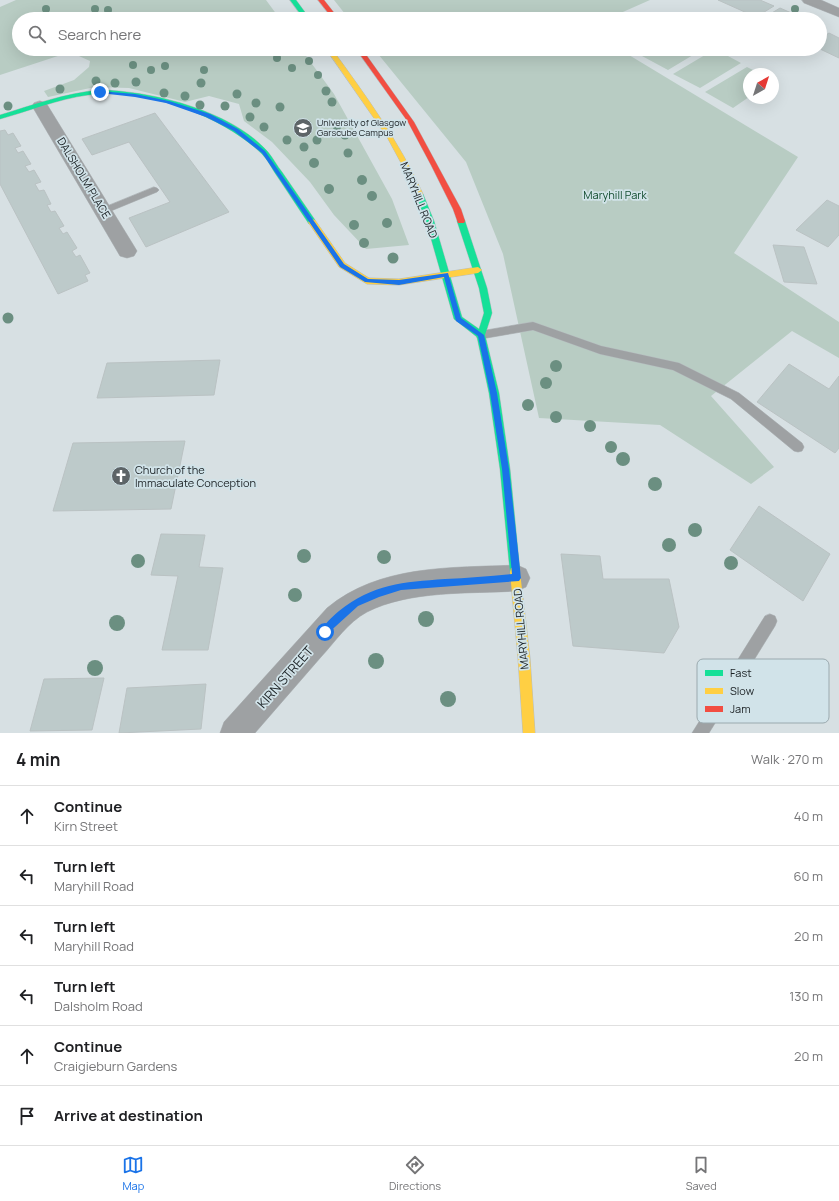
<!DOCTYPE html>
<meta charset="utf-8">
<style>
body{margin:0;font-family:Manrope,sans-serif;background:#f2f2f2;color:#202124}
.compass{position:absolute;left:743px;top:68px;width:36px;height:36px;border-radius:50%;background:#fff;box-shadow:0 4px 16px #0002;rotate:39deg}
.stop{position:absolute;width:12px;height:12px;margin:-9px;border:3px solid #1a73e8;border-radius:50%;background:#fff}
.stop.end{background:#1a73e8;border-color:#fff;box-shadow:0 1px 4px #0008}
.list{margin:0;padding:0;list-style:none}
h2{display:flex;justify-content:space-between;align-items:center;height:52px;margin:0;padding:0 16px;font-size:17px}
h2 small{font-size:13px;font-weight:400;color:#757577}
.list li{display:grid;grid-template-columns:26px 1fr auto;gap:12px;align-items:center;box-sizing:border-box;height:60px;padding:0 16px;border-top:1px solid #e0e0e0}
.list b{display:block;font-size:15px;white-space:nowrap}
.list p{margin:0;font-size:13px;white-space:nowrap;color:#757577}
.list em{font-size:13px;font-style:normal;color:#757577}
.icon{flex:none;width:22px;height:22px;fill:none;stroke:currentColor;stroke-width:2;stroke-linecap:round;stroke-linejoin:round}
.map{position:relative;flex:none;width:839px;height:733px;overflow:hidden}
.search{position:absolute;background:#fff;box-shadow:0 4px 16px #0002;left:12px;right:12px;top:12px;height:44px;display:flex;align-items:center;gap:10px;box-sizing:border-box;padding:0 14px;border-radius:22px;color:#757577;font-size:15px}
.sheet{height:412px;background:#fff}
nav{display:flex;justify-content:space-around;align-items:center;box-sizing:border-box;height:56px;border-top:1px solid #e0e0e0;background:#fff;font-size:11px;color:#757577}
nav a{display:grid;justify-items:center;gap:2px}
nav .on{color:#1a73e8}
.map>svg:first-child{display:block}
.green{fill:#b8ccc3}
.building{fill:#bdcaca;stroke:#bac2c3}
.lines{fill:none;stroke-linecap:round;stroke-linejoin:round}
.lane-casing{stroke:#b6bdc0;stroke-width:1}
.street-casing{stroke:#b6bdc0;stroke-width:1}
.fast-casing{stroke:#b6bdc0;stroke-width:1}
.slow-casing{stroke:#b6bdc0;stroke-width:1}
.jam-casing{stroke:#b6bdc0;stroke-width:1}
.lane{fill:#9ea1a3;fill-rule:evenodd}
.street{fill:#9ea1a3;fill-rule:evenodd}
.fast{fill:#16e098;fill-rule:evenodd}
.slow{fill:#ffcf43;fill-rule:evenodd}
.jam{fill:#f24e42;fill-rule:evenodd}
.tree{fill:#6b8f81}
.route{fill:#1a73e8}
.labels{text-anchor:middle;stroke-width:3.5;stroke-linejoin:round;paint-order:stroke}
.far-poi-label{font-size:9px;fill:#1b2124;stroke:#d1e3e9;text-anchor:start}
.street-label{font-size:11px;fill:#1b2124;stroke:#d1e3e9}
.park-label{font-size:11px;fill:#134d30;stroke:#d1e3e9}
.poi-label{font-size:11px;fill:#1b2124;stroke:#d1e3e9;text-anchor:start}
.near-street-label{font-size:13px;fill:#1b2124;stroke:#d1e3e9}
.key{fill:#d1e3e9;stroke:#9aa9ae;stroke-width:1}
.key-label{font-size:11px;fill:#1b2124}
</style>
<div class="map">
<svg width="839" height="733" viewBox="0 0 839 733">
<rect width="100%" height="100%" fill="#d7e0e3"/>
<!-- green -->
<path class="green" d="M 16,0 L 266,0 L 280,19 L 19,19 L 19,49 L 301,49 L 334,94 L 392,199 L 409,245 L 366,249 L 334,215 L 310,182 L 272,142 L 244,121 L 239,104 L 209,96 L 185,102 L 129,88 L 95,87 L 48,97 L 44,91 L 74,80 L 89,67 L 90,61 L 70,52 L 0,75 L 0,7 Z
M 334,0 L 650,0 L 607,19 L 349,19 Z
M 374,49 L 619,49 L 798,157 L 734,253 L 839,322 L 839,358 L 792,331 L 711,396 L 774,467 L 751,484 L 660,425 L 539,418 L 503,254 L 466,162 Z
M 654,49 L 703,49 L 668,70 L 642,56 Z
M 715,49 L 741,63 L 700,88 L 673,74 Z
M 747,67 L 761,74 L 749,74 L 749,97 L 733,108 L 705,92 Z"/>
<!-- building -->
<path class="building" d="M 718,0 L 760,0 L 774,6 L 756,17 Z
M 780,8 L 805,19 L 762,19 Z
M 829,33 L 839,38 L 839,58 L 820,49 L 820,39 Z
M 155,113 L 229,212 L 146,247 L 129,218 L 170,202 L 129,142 L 92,155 L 82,139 Z
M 5,130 L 8,135 L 13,133 L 21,146 L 15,148 L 18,153 L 23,151 L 31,164 L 25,166 L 29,172 L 34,170 L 41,182 L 35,184 L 39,191 L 44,190 L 51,204 L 47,205 L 51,212 L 55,211 L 64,226 L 59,228 L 63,234 L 67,232 L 77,248 L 72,251 L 76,257 L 80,255 L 90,273 L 85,275 L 88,281 L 58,294 L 0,184 L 0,131 Z
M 827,200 L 839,206 L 839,235 L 828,247 L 796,230 Z
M 773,245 L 804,247 L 817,284 L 784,282 Z
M 220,360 L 214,395 L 97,398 L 107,363 Z
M 789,364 L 829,389 L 839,376 L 839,448 L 835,453 L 757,402 Z
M 185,441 L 171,509 L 53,511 L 73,443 Z
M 759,506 L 830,554 L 803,601 L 730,550 Z
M 161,534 L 205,535 L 199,567 L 223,568 L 208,650 L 162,650 L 178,576 L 151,575 Z
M 561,554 L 600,556 L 603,579 L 669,579 L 679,627 L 664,653 L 573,646 Z
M 104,678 L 92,730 L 30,731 L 44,679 Z
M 206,684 L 201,729 L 119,733 L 127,688 Z"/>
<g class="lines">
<!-- lane casing -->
<g class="lane-casing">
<path id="lane" d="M 154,187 L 157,188 L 159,190 L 157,192 L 106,213 L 103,214 L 98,211 L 100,209 Z
M 533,322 L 601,346 L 679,363 L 739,393 L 802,443 L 804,447 L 802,451 L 798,452 L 794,451 L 731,399 L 673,370 L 600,354 L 533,330 L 481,339 L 477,338 L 476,335 L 477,332 L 481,331 Z
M 770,614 L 775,616 L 777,621 L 775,626 L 709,733 L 692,733 L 765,616 Z"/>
</g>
<!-- street casing -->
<g class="street-casing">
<path id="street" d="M 802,0 L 821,0 L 839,8 L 839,17 L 804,3 Z
M 40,101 L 46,103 L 48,106 L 134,246 L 137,251 L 134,256 L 127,258 L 120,256 L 32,106 L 34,103 Z
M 517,565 L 526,569 L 530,578 L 526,587 L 517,591 C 470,594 410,590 367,612 C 348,622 335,642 321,657 C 299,682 277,708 255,733 L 220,733 L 224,722 L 327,608 C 380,564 452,568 517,565 Z"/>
</g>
<!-- fast casing -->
<g class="fast-casing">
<path id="fast" d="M 290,0 L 296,0 L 310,19 L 304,19 Z
M 100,90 C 153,91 232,111 268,152 C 273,158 277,166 282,172 C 293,188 304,204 315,220 L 315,224 L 309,224 C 298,208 288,192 277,176 C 272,169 268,160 262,154 C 222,115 143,87 88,95 C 58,99 29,111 0,119 L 0,115 C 33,105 65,93 100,90 Z
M 419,191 L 423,194 L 434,221 L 462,317 L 479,329 L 484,313 L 479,288 L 457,221 L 458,219 L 464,219 L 465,221 L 487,288 L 492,313 L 485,335 L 499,393 L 510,469 L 520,572 L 519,576 L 515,577 L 511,576 L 510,572 L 500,469 L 489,393 L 477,337 L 454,319 L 426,221 L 415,194 Z"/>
</g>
<!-- slow casing -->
<g class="slow-casing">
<path id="slow" d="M 326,49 L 332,49 C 366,96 399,141 423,194 L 422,196 L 416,196 L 407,174 L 387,137 Z
M 312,219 L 315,220 L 345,263 L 369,278 L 399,279 L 478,267 L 482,270 L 478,273 L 399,285 L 367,284 L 339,267 L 308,222 Z
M 515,567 L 519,568 L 520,572 L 530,658 L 535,733 L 523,733 L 518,658 L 510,572 L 511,568 Z"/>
</g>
<!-- jam casing -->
<g class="jam-casing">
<path id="jam" d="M 318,0 L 324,0 L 339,19 L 333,19 Z
M 356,49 L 362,49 L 414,122 L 461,209 L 465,221 L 464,223 L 458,223 L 453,209 L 431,165 L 408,122 Z"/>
</g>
<!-- lane -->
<use href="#lane" class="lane"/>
<!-- street -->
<use href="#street" class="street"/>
<!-- fast -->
<use href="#fast" class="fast"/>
<!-- slow -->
<use href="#slow" class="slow"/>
<!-- jam -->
<use href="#jam" class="jam"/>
</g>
<!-- trees -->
<g class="tree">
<circle cx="46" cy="9" r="4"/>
<circle cx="95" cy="9" r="4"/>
<circle cx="795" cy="9" r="4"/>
<circle cx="108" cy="10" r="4"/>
<circle cx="277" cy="58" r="4"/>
<circle cx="309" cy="61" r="4"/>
<circle cx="133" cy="65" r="4"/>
<circle cx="165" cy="66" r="4"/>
<circle cx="292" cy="68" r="4"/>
<circle cx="151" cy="70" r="4"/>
<circle cx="204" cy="70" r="4"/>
<circle cx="318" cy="75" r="4"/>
<circle cx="96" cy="81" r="4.5"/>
<circle cx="136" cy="82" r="4.5"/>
<circle cx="115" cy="83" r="4.5"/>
<circle cx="201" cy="83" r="4.5"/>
<circle cx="60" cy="89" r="4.5"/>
<circle cx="326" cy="91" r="4.5"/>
<circle cx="164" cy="93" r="4.5"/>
<circle cx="237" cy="94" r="4.5"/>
<circle cx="185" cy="96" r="4.5"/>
<circle cx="332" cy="102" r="4.5"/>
<circle cx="256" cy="103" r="4.5"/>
<circle cx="200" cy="105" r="4.5"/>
<circle cx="8" cy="106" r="4.5"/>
<circle cx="225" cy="106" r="4.5"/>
<circle cx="280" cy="107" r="4.5"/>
<circle cx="250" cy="117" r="4.5"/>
<circle cx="305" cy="125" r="4.5"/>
<circle cx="337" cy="126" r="4.5"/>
<circle cx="264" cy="127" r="4.5"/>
<circle cx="345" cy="135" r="4.5"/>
<circle cx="287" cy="140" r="4.5"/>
<circle cx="317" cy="140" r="4.5"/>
<circle cx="304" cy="147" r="4.5"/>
<circle cx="348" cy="153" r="4.5"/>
<circle cx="314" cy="163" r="5"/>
<circle cx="362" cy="180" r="5"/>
<circle cx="329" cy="189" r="5"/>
<circle cx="372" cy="196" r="5"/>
<circle cx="387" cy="223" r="5"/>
<circle cx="354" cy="225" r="5"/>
<circle cx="364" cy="243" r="5"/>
<circle cx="393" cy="258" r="5.5"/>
<circle cx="8" cy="318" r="5.5"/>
<circle cx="556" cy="366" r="6"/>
<circle cx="546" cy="383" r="6"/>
<circle cx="528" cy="405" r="6"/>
<circle cx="556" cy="417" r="6"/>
<circle cx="590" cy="426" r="6"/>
<circle cx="611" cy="447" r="6"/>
<circle cx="623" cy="459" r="7"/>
<circle cx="655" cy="484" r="7"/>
<circle cx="695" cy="530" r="7"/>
<circle cx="669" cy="545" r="7"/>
<circle cx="304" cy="556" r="7"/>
<circle cx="384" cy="557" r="7"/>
<circle cx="138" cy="561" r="7"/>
<circle cx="731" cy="563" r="7"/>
<circle cx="295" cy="595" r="7"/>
<circle cx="426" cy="619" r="8"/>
<circle cx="117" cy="623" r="8"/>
<circle cx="376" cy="661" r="8"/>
<circle cx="95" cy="668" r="8"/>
<circle cx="448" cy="699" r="8"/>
</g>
<!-- route -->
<path class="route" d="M 99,91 L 135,94 L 169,101 L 210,114 L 238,129 L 265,151 L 344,264 L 368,279 L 399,280 L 448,273 L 461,318 L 484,335 L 497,393 L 509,469 L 521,578 L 519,581 L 401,590 L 379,597 L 358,606 L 325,636 L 322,635 L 321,632 C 324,624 332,617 339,611 C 373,584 403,582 445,579 C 467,578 490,576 512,574 L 502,469 L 490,393 L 478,336 L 456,321 L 444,277 L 399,285 L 365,282 L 340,267 L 262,153 L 234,131 L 206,117 L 166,103 L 135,97 L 100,93 Z"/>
<!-- icons -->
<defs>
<g id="university-disc" transform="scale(1)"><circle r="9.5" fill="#5d6467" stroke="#d1e3e9"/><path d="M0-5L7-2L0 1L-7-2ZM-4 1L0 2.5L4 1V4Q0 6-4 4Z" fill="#fff"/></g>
<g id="church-disc" transform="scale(1)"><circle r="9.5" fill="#5d6467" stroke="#d1e3e9"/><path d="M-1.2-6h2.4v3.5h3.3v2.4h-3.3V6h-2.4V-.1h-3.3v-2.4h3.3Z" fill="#fff"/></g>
</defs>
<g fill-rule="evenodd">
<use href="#university-disc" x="303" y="128"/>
<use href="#church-disc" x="121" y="476"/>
</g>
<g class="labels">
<!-- far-poi labels -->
<g class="far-poi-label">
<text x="317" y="126">University of Glasgow<tspan x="317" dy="10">Garscube Campus</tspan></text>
</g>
<!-- street labels -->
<g class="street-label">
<text transform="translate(84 178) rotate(59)" y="4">DALSHOLM PLACE</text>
<text transform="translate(419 200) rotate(68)" y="4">MARYHILL ROAD</text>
<text transform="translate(521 629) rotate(-95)" y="4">MARYHILL ROAD</text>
</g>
<!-- park labels -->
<g class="park-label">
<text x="615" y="199">Maryhill Park</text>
</g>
<!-- poi labels -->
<g class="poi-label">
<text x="135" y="474">Church of the<tspan x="135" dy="13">Immaculate Conception</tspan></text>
</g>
<!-- near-street labels -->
<g class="near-street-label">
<text transform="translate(285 677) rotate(-49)" y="5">KIRN STREET</text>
</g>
</g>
<!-- legend -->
<rect x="697" y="659" width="132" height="64" rx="6" class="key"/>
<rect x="705" y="670" width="18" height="6" fill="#16e098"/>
<rect x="705" y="688" width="18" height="6" fill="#ffcf43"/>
<rect x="705" y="706" width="18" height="6" fill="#f24e42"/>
<g class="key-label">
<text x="730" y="677">Fast</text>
<text x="730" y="695">Slow</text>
<text x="730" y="713">Jam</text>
</g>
</svg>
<svg class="compass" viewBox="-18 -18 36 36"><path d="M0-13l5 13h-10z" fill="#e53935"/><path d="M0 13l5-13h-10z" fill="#757577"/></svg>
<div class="stop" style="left:325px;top:632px"></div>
<div class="stop end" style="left:100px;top:92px"></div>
<div class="search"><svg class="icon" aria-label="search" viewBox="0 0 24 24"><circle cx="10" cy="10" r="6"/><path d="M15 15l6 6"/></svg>Search here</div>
</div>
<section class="sheet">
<h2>4 min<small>Walk · 270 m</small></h2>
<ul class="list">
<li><svg class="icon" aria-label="ahead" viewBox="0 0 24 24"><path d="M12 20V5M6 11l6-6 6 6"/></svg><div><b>Continue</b><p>Kirn Street</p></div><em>40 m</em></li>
<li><svg class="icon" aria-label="left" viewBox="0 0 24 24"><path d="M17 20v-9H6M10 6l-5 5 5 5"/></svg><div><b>Turn left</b><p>Maryhill Road</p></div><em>60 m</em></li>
<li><svg class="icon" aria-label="left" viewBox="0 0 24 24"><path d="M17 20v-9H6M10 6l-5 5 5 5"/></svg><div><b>Turn left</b><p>Maryhill Road</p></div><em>20 m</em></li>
<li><svg class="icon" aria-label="left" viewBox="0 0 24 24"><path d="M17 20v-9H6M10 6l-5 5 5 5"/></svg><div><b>Turn left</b><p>Dalsholm Road</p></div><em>130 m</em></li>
<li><svg class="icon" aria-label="ahead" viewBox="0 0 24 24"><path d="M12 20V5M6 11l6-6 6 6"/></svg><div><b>Continue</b><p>Craigieburn Gardens</p></div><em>20 m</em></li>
<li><svg class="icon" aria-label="arrive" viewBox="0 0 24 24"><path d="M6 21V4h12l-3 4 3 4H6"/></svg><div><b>Arrive at destination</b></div></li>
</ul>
</section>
<nav>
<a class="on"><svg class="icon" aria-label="map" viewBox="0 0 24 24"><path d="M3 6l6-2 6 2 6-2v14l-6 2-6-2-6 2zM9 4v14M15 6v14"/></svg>Map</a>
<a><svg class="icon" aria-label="directions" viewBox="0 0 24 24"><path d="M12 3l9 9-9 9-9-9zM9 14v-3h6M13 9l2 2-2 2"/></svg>Directions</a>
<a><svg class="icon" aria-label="saved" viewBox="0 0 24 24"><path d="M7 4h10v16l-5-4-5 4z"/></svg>Saved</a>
</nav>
